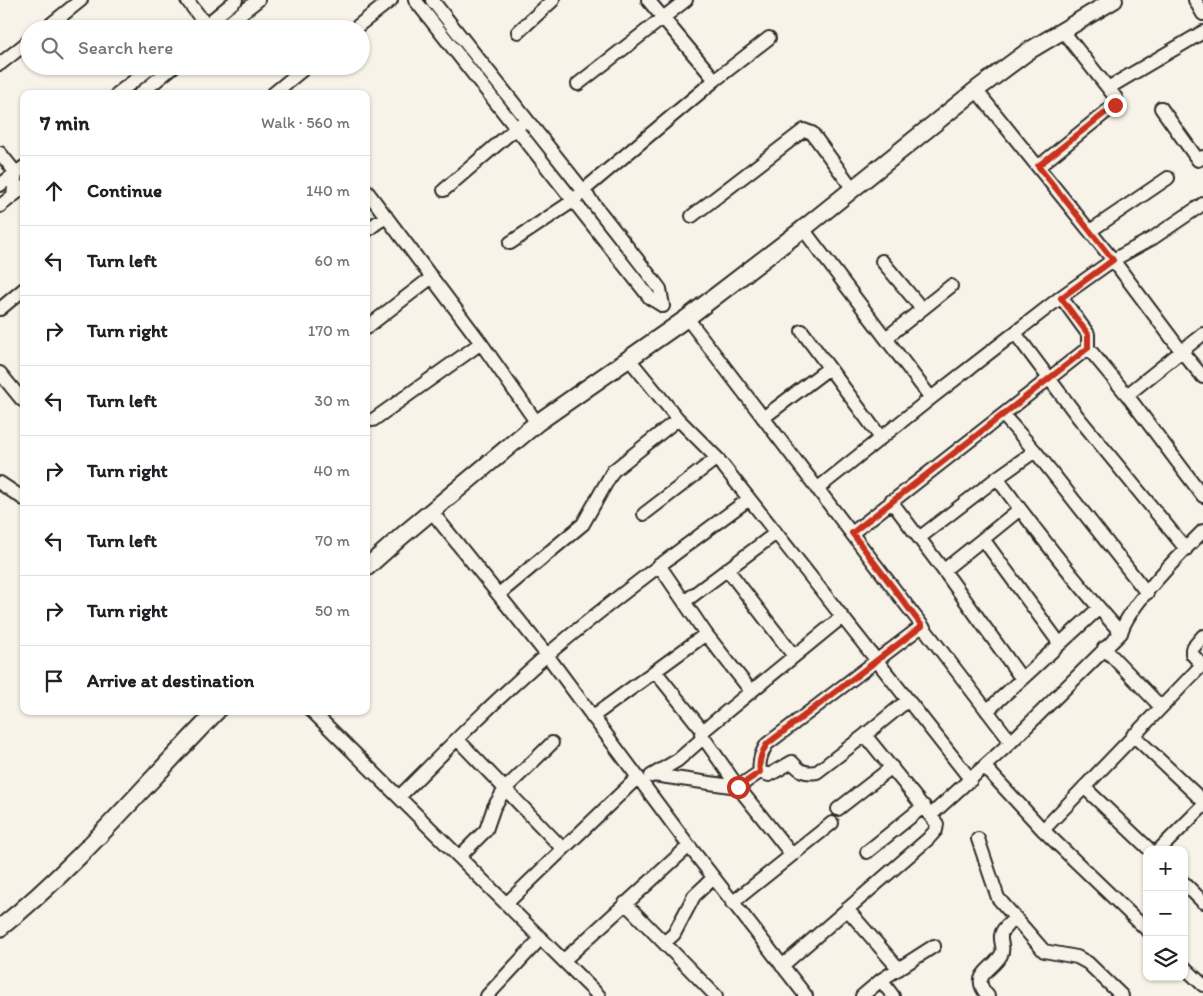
<!DOCTYPE html>
<meta charset="utf-8">
<style>
body{margin:0;font-family:Itim,sans-serif;background:#f2f2f2;color:#202124}
.controls{position:absolute;right:15px;bottom:15px;display:grid;overflow:hidden;border-radius:10px;box-shadow:0 1px 4px #0004}
.controls button{width:45px;height:45px;display:grid;place-items:center;padding:0;border:0;border-bottom:1px solid #e0e0e0;background:#fff;color:#202124;font:25px sans-serif}
.stop{position:absolute;width:15px;height:15px;margin:-11px;border:4px solid #c8321e;border-radius:50%;background:#fff}
.stop.end{background:#c8321e;border-color:#fff;box-shadow:0 1px 5px #0008}
.list{margin:0;padding:0;list-style:none}
h2{display:flex;justify-content:space-between;align-items:center;height:65px;margin:0;padding:0 20px;font-size:21px}
h2 small{font-size:16px;font-weight:400;color:#757577}
.list li{display:grid;grid-template-columns:32px 1fr auto;gap:15px;align-items:center;box-sizing:border-box;height:70px;padding:0 20px;border-top:1px solid #e0e0e0}
.list b{display:block;font-size:19px;white-space:nowrap}
.list em{font-size:16px;font-style:normal;color:#757577}
.icon{flex:none;width:28px;height:28px;fill:none;stroke:currentColor;stroke-width:2;stroke-linecap:round;stroke-linejoin:round}
.map{position:relative;flex:none;width:1203px;height:996px;overflow:hidden}
.search{position:absolute;background:#fff;box-shadow:0 1px 4px #0004;left:20px;top:20px;width:350px;height:55px;display:flex;align-items:center;gap:12px;box-sizing:border-box;padding:0 18px;border-radius:28px;color:#757577;font-size:19px}
.panel{position:absolute;background:#fff;box-shadow:0 1px 4px #0004;left:20px;top:90px;width:350px;height:625px;border-radius:10px}
.map>svg:first-child{display:block}
.lines{fill:none;stroke-linecap:round;stroke-linejoin:round}
.minor-casing{stroke:#2b2b2b;stroke-width:16}
.tertiary-casing{stroke:#2b2b2b;stroke-width:20}
.minor{stroke:#f7f3e8;stroke-width:12}
.tertiary{stroke:#f7f3e8;stroke-width:16}
.route{stroke:#c8321e;stroke-width:6}
</style>
<div class="map">
<svg width="1203" height="996" viewBox="0 0 1203 996">
<rect width="100%" height="100%" fill="#f7f3e8"/>
<filter id="ink" filterUnits="userSpaceOnUse"><feTurbulence type="fractalNoise" baseFrequency=".02" numOctaves="2"/><feDisplacementMap in="SourceGraphic" scale="10" xChannelSelector="R" yChannelSelector="G"/><feConvolveMatrix kernelMatrix="1 2 1 2 8 2 1 2 1" color-interpolation-filters="sRGB"/></filter>
<g filter="url(#ink)">
<g class="lines">
<!-- minor casing -->
<g class="minor-casing">
<path id="minor" d="M 187,0 L 206,25 L 206,29
M 415,0 L 650,298 L 663,306 L 660,289 C 586,192 508,97 432,0
M 648,0 L 715,80
M 1195,0 L 1203,14
M 45,29 L 81,0
M 201,29 L 236,0
M 221,29 L 258,0
M 354,29 L 391,0
M 518,32 L 553,0
M 0,64 L 29,41
M 578,84 L 686,0
M 1108,88 L 1203,32
M 976,90 L 1113,260 L 1182,352 L 1203,377
M 117,94 L 153,66
M 140,94 L 174,66
M 273,94 L 307,66
M 1161,108 L 1198,160 L 1203,157
M 0,153 L 16,173 L 13,195
M 1038,167 L 1117,103 L 1116,98 L 1062,30
M 0,185 L 24,167
M 366,190 L 481,343 L 537,423
M 444,190 L 522,123
M 0,206 L 24,187
M 692,216 L 804,130 L 812,133 L 853,189
M 803,229 L 931,398
M 366,231 L 386,216
M 1090,231 L 1168,178
M 510,243 L 573,201 L 584,190 L 715,80 L 769,38
M 882,261 L 922,309
M 0,309 L 24,289
M 687,318 L 1011,742
M 366,328 L 432,277
M 802,331 L 881,438
M 1015,333 L 1078,417 L 1186,549
M 886,338 L 951,286
M 1088,348 L 1127,395 L 1203,496
M 629,359 L 678,419 L 717,458 L 971,780
M 0,373 L 22,400
M 1127,395 L 1203,334
M 1003,415 L 1035,451 L 1147,593
M 763,418 L 829,368
M 373,420 L 481,343
M 1035,451 L 997,478 C 1036,531 1077,584 1121,633
M 0,483 L 24,499
M 817,489 L 931,398 L 1061,297
M 891,501 L 950,579 L 1022,679
M 1020,509 L 983,539 L 1060,644
M 432,512 L 547,655 L 689,846 L 806,996
M 644,514 L 717,458
M 852,533 L 1088,348 L 1088,334 L 1061,297 L 1113,260 L 1153,238 L 1203,204
M 919,538 L 997,478
M 659,565 L 706,634 L 751,691
M 727,569 L 794,656
M 944,570 L 983,539
M 499,594 L 583,524 L 613,471 L 678,419
M 684,602 L 776,533
M 1104,648 L 1161,707
M 655,671 L 703,731
M 312,711 L 599,996
M 987,711 L 1099,608
M 592,717 L 706,634
M 865,735 L 908,700
M 1133,735 L 1203,801
M 457,739 L 563,849
M 985,767 L 1043,830 L 1147,930
M 760,772 C 758,761 761,753 767,744 L 922,626
M 653,775 L 738,787 L 760,772 L 769,775 L 792,762 C 800,771 804,774 817,772 L 865,735 L 937,824 L 936,830 L 928,839 L 782,966
M 651,776 L 678,760 L 703,738
M 1084,787 L 1150,850
M 399,797 C 447,749 495,700 547,655 C 612,600 681,549 749,499
M 838,809 L 892,767
M 931,815 L 1011,742 L 1121,633 C 1127,608 1183,551 1203,531
M 1043,830 L 1202,665 L 1192,654 L 1192,649 L 1203,636
M 978,839 L 998,898 L 1044,951 L 1077,957 L 1088,963 L 1122,996
M 1159,850 L 1203,806
M 867,852 L 924,806
M 792,855 L 738,787 L 701,734 L 703,731 L 842,617
M 459,857 L 486,830 L 494,807 L 505,789 L 552,743
M 1184,883 L 1203,902
M 625,903 L 716,996
M 732,903 L 832,823
M 506,904 L 637,778
M 847,909 L 899,969
M 664,943 L 674,934 L 694,896 L 713,878
M 564,960 L 689,846
M 1184,967 L 1203,985
M 881,980 L 893,996
M 487,996 L 541,938
M 862,996 L 881,980 L 934,946
M 988,996 C 969,975 992,971 1001,955 C 1005,948 1000,943 1001,936 C 1001,929 1011,922 1016,918"/>
</g>
<!-- tertiary casing -->
<g class="tertiary-casing">
<path id="tertiary" d="M 366,568 L 403,535 L 537,423 L 687,318 L 803,229 L 976,90 L 1027,52 L 1114,0
M 0,928 C 80,864 145,784 217,711"/>
</g>
<!-- minor -->
<use href="#minor" class="minor"/>
<!-- tertiary -->
<use href="#tertiary" class="tertiary"/>
</g>
</g>
<g class="lines" filter="url(#ink)">
<!-- route -->
<path class="route" d="M 738,787 L 760,772 C 758,761 761,753 767,744 L 922,626 L 852,533 L 1088,348 L 1088,334 L 1061,298 L 1113,260 L 1038,166 L 1115,105"/>
</g>
</svg>
<div class="controls">
<button>+</button>
<button>−</button>
<button><svg class="icon" aria-label="layers" viewBox="0 0 24 24"><path d="M12 4l9 5-9 5-9-5zM3 14l9 5 9-5"/></svg></button>
</div>
<div class="stop" style="left:738px;top:787px"></div>
<div class="stop end" style="left:1115px;top:105px"></div>
<div class="search"><svg class="icon" aria-label="search" viewBox="0 0 24 24"><circle cx="10" cy="10" r="6"/><path d="M15 15l6 6"/></svg>Search here</div>
<section class="panel">
<h2>7 min<small>Walk · 560 m</small></h2>
<ul class="list">
<li><svg class="icon" aria-label="ahead" viewBox="0 0 24 24"><path d="M12 20V5M6 11l6-6 6 6"/></svg><div><b>Continue</b></div><em>140 m</em></li>
<li><svg class="icon" aria-label="left" viewBox="0 0 24 24"><path d="M17 20v-9H6M10 6l-5 5 5 5"/></svg><div><b>Turn left</b></div><em>60 m</em></li>
<li><svg class="icon" aria-label="right" viewBox="0 0 24 24"><path d="M7 20v-9h11M14 6l5 5-5 5"/></svg><div><b>Turn right</b></div><em>170 m</em></li>
<li><svg class="icon" aria-label="left" viewBox="0 0 24 24"><path d="M17 20v-9H6M10 6l-5 5 5 5"/></svg><div><b>Turn left</b></div><em>30 m</em></li>
<li><svg class="icon" aria-label="right" viewBox="0 0 24 24"><path d="M7 20v-9h11M14 6l5 5-5 5"/></svg><div><b>Turn right</b></div><em>40 m</em></li>
<li><svg class="icon" aria-label="left" viewBox="0 0 24 24"><path d="M17 20v-9H6M10 6l-5 5 5 5"/></svg><div><b>Turn left</b></div><em>70 m</em></li>
<li><svg class="icon" aria-label="right" viewBox="0 0 24 24"><path d="M7 20v-9h11M14 6l5 5-5 5"/></svg><div><b>Turn right</b></div><em>50 m</em></li>
<li><svg class="icon" aria-label="arrive" viewBox="0 0 24 24"><path d="M6 21V4h12l-3 4 3 4H6"/></svg><div><b>Arrive at destination</b></div></li>
</ul>
</section>
</div>
